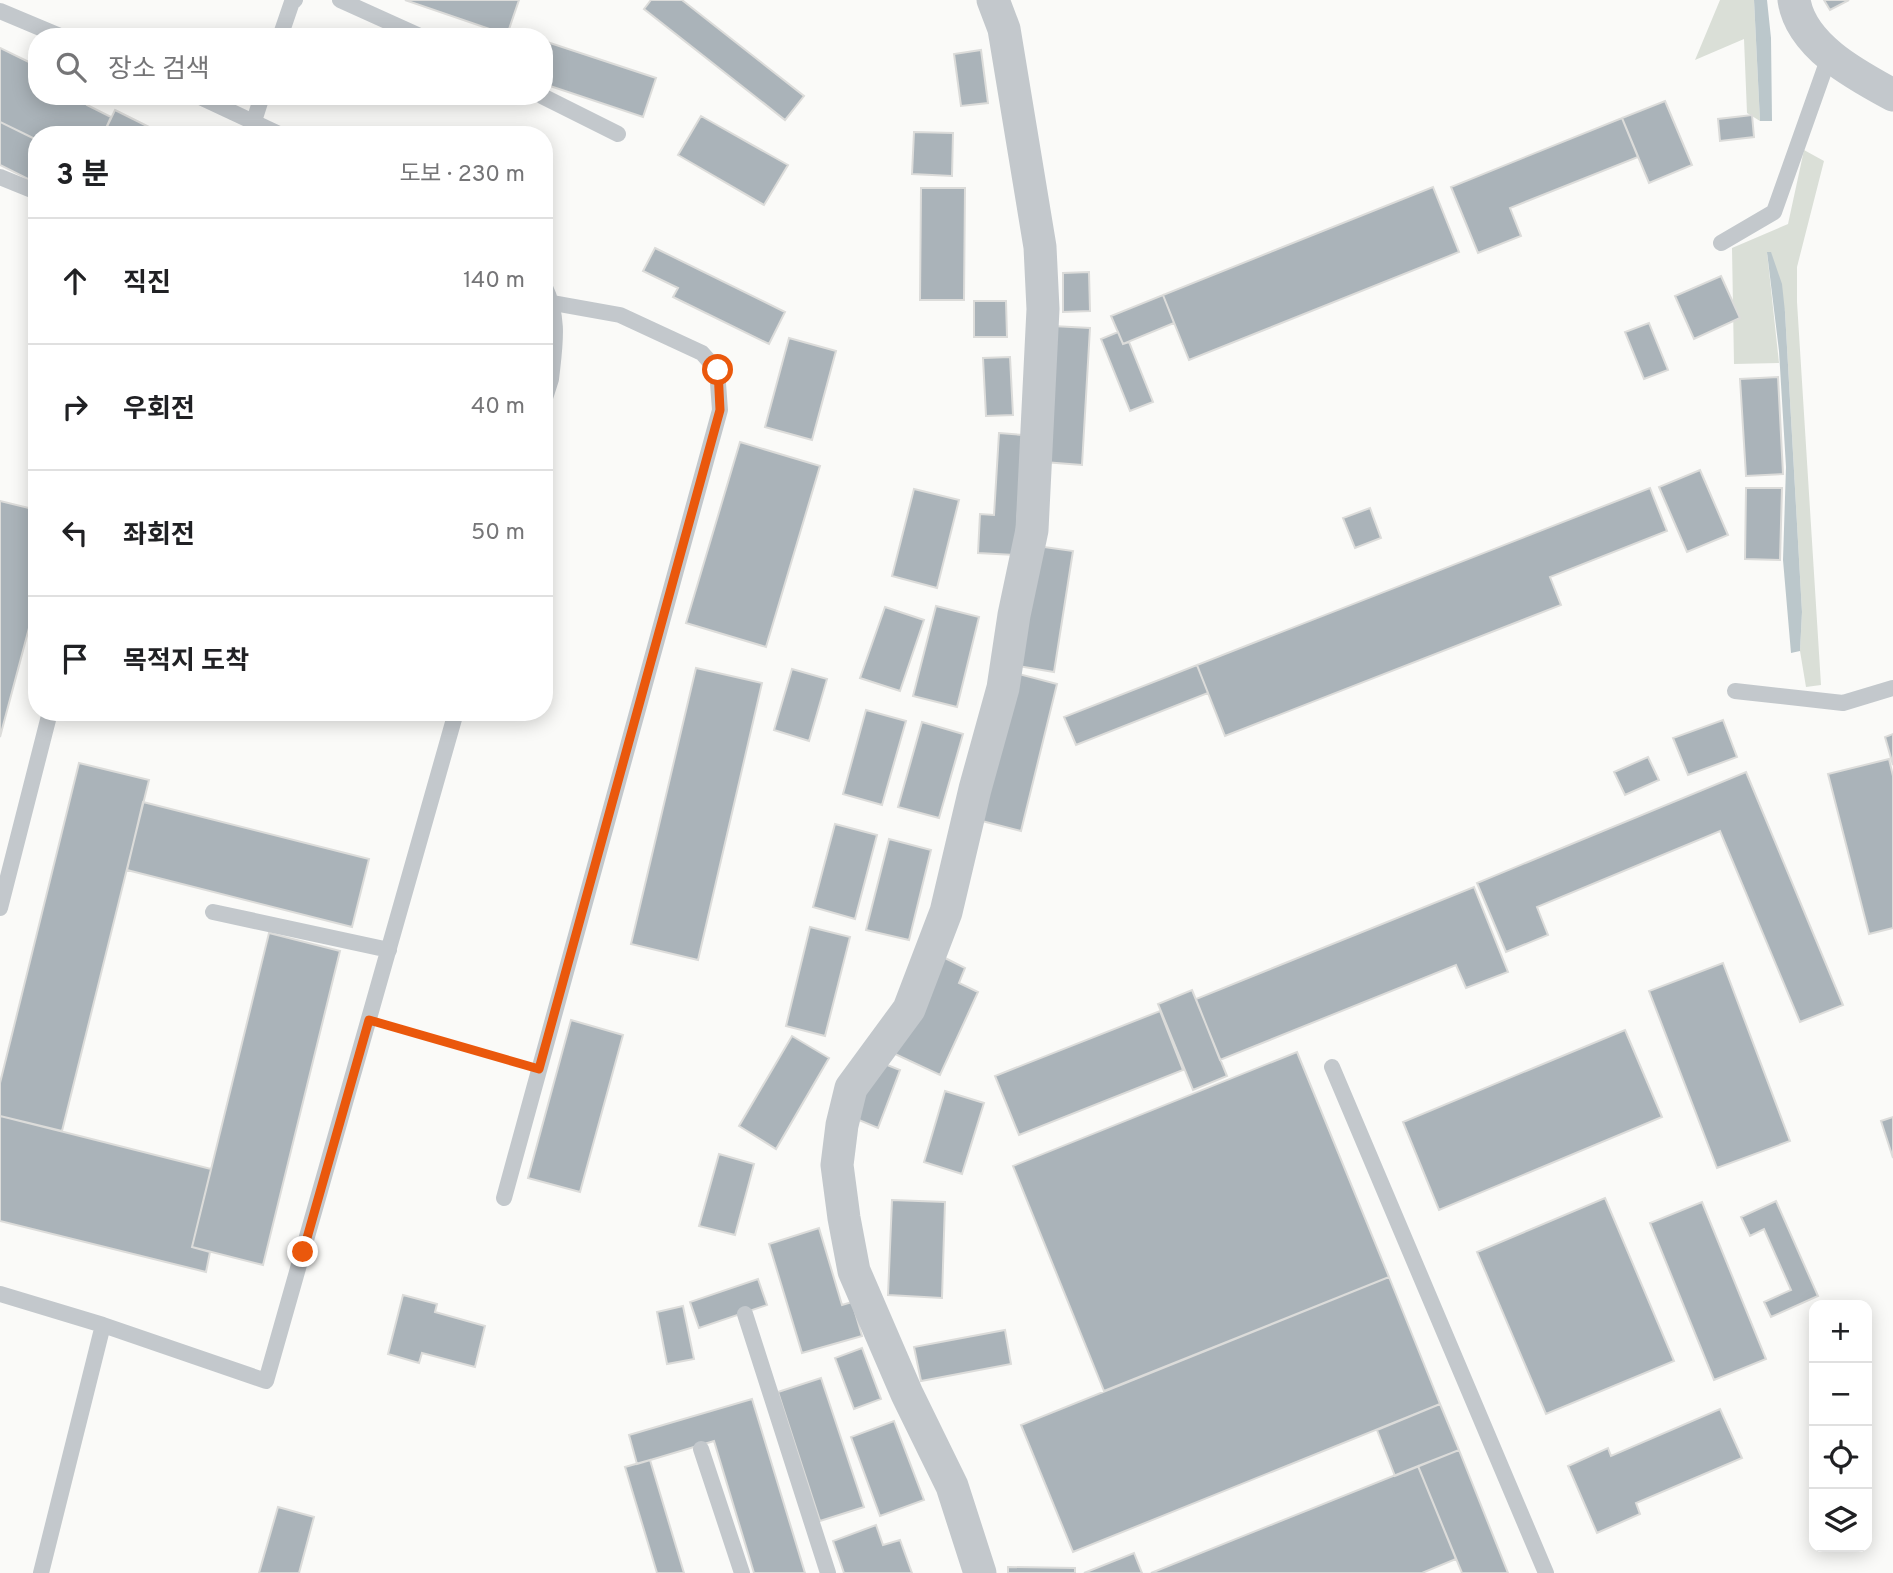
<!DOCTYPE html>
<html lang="ko">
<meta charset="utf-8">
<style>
body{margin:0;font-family:Overpass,"Noto Sans KR",sans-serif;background:#f6f6f6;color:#202124}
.controls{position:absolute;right:21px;bottom:21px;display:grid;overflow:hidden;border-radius:14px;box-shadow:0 4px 18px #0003}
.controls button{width:63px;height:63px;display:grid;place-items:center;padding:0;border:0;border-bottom:2px solid #e0e0e0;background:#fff;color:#202124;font:35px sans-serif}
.stop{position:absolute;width:21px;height:21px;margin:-16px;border:5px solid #ea580c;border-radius:50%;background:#fff}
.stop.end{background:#ea580c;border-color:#fff;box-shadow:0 2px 7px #0008}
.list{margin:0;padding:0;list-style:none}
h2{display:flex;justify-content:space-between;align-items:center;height:91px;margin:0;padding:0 28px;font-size:30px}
h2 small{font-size:23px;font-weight:400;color:#757577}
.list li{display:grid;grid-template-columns:46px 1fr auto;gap:21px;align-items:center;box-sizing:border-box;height:126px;padding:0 28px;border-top:2px solid #e0e0e0}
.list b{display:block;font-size:26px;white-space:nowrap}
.list em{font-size:23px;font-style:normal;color:#757577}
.icon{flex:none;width:38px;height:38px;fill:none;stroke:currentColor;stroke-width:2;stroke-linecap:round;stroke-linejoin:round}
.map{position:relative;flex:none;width:1893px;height:1573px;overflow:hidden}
.search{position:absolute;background:#fff;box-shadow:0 4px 18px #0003;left:28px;top:28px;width:525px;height:77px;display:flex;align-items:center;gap:18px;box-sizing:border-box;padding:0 24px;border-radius:28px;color:#757577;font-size:26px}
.panel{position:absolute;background:#fff;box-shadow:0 4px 18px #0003;left:28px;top:126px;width:525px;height:595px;border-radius:28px}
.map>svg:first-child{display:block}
.green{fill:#dadfd7}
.water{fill:#bbc7cb}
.building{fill:#aab3b9;stroke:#dcdcda;stroke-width:2}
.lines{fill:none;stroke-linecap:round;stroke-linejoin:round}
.path{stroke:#bbbfc2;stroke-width:4.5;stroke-dasharray:3.5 3.5;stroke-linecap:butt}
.lane{stroke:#c3c8cc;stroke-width:16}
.street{stroke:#c3c8cc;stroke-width:33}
.route{stroke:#ea580c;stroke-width:9}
</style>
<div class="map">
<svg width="1893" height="1573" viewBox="0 0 1893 1573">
<rect width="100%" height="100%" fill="#fafaf8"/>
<!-- green -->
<path class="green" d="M 1720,0 L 1754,0 L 1760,121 L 1747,113 L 1744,39 L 1695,60 Z
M 1804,150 L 1824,161 L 1797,267 L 1797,302 L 1821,685 L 1806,687 L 1800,651 L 1802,612 L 1785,312 L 1767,252 L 1779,363 L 1734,364 L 1732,248 L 1788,224 Z"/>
<!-- water -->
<path class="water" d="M 1754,0 L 1767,0 L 1771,38 L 1772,121 L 1760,121 Z
M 1767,252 L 1771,252 L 1782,284 L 1785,312 L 1802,612 L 1800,651 L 1791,653 L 1783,560 L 1786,467 L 1779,351 Z"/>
<!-- building -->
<path class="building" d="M 405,0 L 519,0 L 507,35 Z
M 651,0 L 682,0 L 804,96 L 785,120 L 644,9 Z
M 1824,0 L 1849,0 L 1830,10 Z
M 544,41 L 656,78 L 643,117 L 544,84 Z
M 0,48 L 37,66 L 37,96 L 91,96 L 87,105 L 111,117 L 103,135 L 37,135 L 37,140 L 0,122 Z
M 981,50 L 988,103 L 961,106 L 954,54 Z
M 1665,101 L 1692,165 L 1649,183 L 1622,118 Z
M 115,110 L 165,135 L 103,135 Z
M 1752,115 L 1754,137 L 1720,141 L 1718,119 Z
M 701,116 L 788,165 L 764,205 L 678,155 Z
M 1622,118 L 1638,157 L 1510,208 L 1521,236 L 1478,253 L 1451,187 Z
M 0,122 L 37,140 L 37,166 L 30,180 L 0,165 Z
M 914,132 L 953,133 L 952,176 L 912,174 Z
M 1433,187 L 1459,252 L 1189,360 L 1163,295 Z
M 921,188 L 965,188 L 964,300 L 920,300 Z
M 655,248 L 785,312 L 769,344 L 673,297 L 678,288 L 643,271 Z
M 1089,272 L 1090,311 L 1063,312 L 1063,273 Z
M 1721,276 L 1740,318 L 1694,339 L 1675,296 Z
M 1163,295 L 1174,323 L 1123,344 L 1111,316 Z
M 974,301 L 1006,301 L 1007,337 L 974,337 Z
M 1649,323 L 1668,370 L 1644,379 L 1625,332 Z
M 1052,326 L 1090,328 L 1082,465 L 1044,462 Z
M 1118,332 L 1123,344 L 1129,342 L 1153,402 L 1130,411 L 1101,339 Z
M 789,338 L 836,351 L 812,440 L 765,427 Z
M 1010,357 L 1013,415 L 986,416 L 983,358 Z
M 1778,377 L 1783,474 L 1746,476 L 1740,379 Z
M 999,433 L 1023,435 L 1015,555 L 978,553 L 980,514 L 994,515 Z
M 740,442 L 820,466 L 766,647 L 686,623 Z
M 1700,470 L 1728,535 L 1687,552 L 1659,487 Z
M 1650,488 L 1667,531 L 1550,577 L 1561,605 L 1225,736 L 1197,665 Z
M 1746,488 L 1782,488 L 1780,560 L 1745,559 Z
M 914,489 L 959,500 L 937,588 L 892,576 Z
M 0,501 L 37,510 L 37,598 L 0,737 Z
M 1370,508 L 1381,538 L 1355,548 L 1343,518 Z
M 1037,546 L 1073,551 L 1054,672 L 1018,666 Z
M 936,606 L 979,617 L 957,707 L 913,696 Z
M 885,607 L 924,620 L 900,691 L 860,678 Z
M 1197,665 L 1208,693 L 1076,745 L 1064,717 Z
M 696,668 L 762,683 L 698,960 L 631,944 Z
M 792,669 L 827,679 L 809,741 L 774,730 Z
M 1015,673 L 1057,684 L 1021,831 L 978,820 Z
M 866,710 L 906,721 L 882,805 L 843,794 Z
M 1723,720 L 1737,757 L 1688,775 L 1673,738 Z
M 922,722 L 963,734 L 939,818 L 898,807 Z
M 1893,734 L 1893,765 L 1885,737 Z
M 1648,757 L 1659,780 L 1625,795 L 1614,772 Z
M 1889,759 L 1893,776 L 1893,928 L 1869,934 L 1828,774 Z
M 79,763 L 149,780 L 62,1131 L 0,1116 L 0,1083 Z
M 1746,772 L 1843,1005 L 1800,1022 L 1720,831 L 1537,907 L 1548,935 L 1506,952 L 1477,883 Z
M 143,802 L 369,859 L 352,927 L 127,870 Z
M 835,824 L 877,835 L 855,919 L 813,907 Z
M 889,839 L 931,850 L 909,940 L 866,930 Z
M 1474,887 L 1508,972 L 1466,988 L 1456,965 L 1220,1060 L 1196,999 Z
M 810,927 L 850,937 L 825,1036 L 786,1026 Z
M 269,933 L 340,951 L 263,1265 L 192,1247 Z
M 941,956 L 965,968 L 959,983 L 978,992 L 940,1075 L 895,1054 Z
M 1723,963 L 1790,1141 L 1717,1168 L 1649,991 Z
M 1192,990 L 1227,1076 L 1193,1090 L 1158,1004 Z
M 1160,1011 L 1183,1070 L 1019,1135 L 995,1076 Z
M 571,1020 L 623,1035 L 580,1192 L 528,1178 Z
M 1625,1030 L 1662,1117 L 1439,1210 L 1403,1122 Z
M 792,1036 L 829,1058 L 776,1149 L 739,1126 Z
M 1297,1052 L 1389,1277 L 1104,1391 L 1013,1166 Z
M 877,1061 L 900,1070 L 878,1128 L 854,1118 Z
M 945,1091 L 984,1103 L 962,1174 L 924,1162 Z
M 0,1116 L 211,1169 L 192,1247 L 210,1252 L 206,1272 L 0,1221 Z
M 1893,1117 L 1893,1158 L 1881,1121 Z
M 719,1154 L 754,1164 L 735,1235 L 699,1226 Z
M 1605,1198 L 1674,1361 L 1546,1414 L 1477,1252 Z
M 892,1200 L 945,1202 L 942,1298 L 888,1295 Z
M 1776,1201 L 1818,1296 L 1771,1317 L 1764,1302 L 1791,1290 L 1764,1229 L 1750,1236 L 1741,1217 Z
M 1702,1202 L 1766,1359 L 1714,1380 L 1650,1223 Z
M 819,1228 L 842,1305 L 852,1302 L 862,1336 L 802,1353 L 769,1244 Z
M 1389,1277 L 1440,1404 L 1073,1552 L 1021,1425 Z
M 758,1279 L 767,1305 L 699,1328 L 690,1302 Z
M 403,1295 L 437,1304 L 435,1312 L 485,1326 L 475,1367 L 422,1353 L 419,1363 L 388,1354 Z
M 683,1306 L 694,1359 L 667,1364 L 657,1312 Z
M 1005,1330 L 1011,1364 L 921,1381 L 914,1347 Z
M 862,1348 L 881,1399 L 854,1409 L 835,1358 Z
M 821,1378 L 864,1507 L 820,1521 L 778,1392 Z
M 752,1399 L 805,1573 L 754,1573 L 714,1441 L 637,1464 L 629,1435 Z
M 1440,1404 L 1459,1450 L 1395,1476 L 1377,1430 Z
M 1720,1409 L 1742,1458 L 1636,1503 L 1640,1514 L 1597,1533 L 1568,1466 L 1608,1448 L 1611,1456 Z
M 894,1421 L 924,1500 L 880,1516 L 851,1437 Z
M 1459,1450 L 1508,1573 L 1462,1573 L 1418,1466 Z
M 650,1460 L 684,1573 L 657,1573 L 625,1467 Z
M 1418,1466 L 1456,1559 L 1422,1573 L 1151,1573 Z
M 278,1507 L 314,1517 L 299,1573 L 259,1573 Z
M 876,1525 L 883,1545 L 900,1540 L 912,1573 L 844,1573 L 833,1541 Z
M 1134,1553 L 1142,1573 L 1084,1573 Z
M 1008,1567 L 1075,1568 L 1075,1573 L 1008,1573 Z"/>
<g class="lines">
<!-- path -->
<path class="path" d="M 390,1026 L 516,1062"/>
<!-- lane -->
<path class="lane" d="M 340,0 L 422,37
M 0,11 L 62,37
M 280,37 L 292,2 L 295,0
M 198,96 L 281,135
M 542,96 L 618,134
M 254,121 L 262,96
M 0,177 L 37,192
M 1721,243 L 1774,212 L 1830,54
M 544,285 C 560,319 555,343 551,379
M 544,377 L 551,379 L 544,401
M 1735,691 L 1843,703 L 1893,688
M 0,908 L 50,712
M 213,912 L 389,950
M 1332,1067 L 1546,1573
M 504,1198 L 720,410 L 717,370 L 702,353 L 620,315 L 553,303
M 0,1294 L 103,1325 L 266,1381 L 456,712
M 745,1314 L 828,1573
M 701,1449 L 742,1573
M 41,1573 L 103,1325"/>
<!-- street -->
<path class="street" d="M 1794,0 C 1801,46 1856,75 1893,95
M 980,1573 L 952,1486 L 907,1394 L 854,1271 L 844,1218 L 837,1165 L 842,1125 L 851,1088 L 909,1009 L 946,912 L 975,789 L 1003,688 L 1014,615 L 1032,530 L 1043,309 L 1040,247 L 1004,29 L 993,0"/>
</g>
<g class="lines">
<!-- route -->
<path class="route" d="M 303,1252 L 369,1020 L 539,1069 L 720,410 L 718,370"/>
</g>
</svg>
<div class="controls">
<button>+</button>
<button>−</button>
<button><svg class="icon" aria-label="locate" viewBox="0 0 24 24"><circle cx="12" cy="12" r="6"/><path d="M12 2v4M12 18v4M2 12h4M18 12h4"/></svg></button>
<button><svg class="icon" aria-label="layers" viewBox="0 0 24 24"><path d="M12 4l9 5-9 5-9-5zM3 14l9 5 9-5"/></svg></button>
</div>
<div class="stop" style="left:718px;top:370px"></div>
<div class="stop end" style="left:303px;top:1252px"></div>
<div class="search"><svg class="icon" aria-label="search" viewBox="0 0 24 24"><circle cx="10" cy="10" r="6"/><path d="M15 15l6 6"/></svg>장소 검색</div>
<section class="panel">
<h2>3 분<small>도보 · 230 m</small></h2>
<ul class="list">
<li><svg class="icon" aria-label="ahead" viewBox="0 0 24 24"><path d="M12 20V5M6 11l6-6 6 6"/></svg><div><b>직진</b></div><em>140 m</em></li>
<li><svg class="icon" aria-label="right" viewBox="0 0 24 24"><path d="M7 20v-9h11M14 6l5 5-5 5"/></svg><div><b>우회전</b></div><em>40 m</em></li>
<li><svg class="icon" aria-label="left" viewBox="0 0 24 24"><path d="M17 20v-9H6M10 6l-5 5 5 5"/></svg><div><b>좌회전</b></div><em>50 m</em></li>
<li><svg class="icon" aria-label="arrive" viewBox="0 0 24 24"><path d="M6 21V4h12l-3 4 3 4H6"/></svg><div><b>목적지 도착</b></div></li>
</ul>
</section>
</div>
